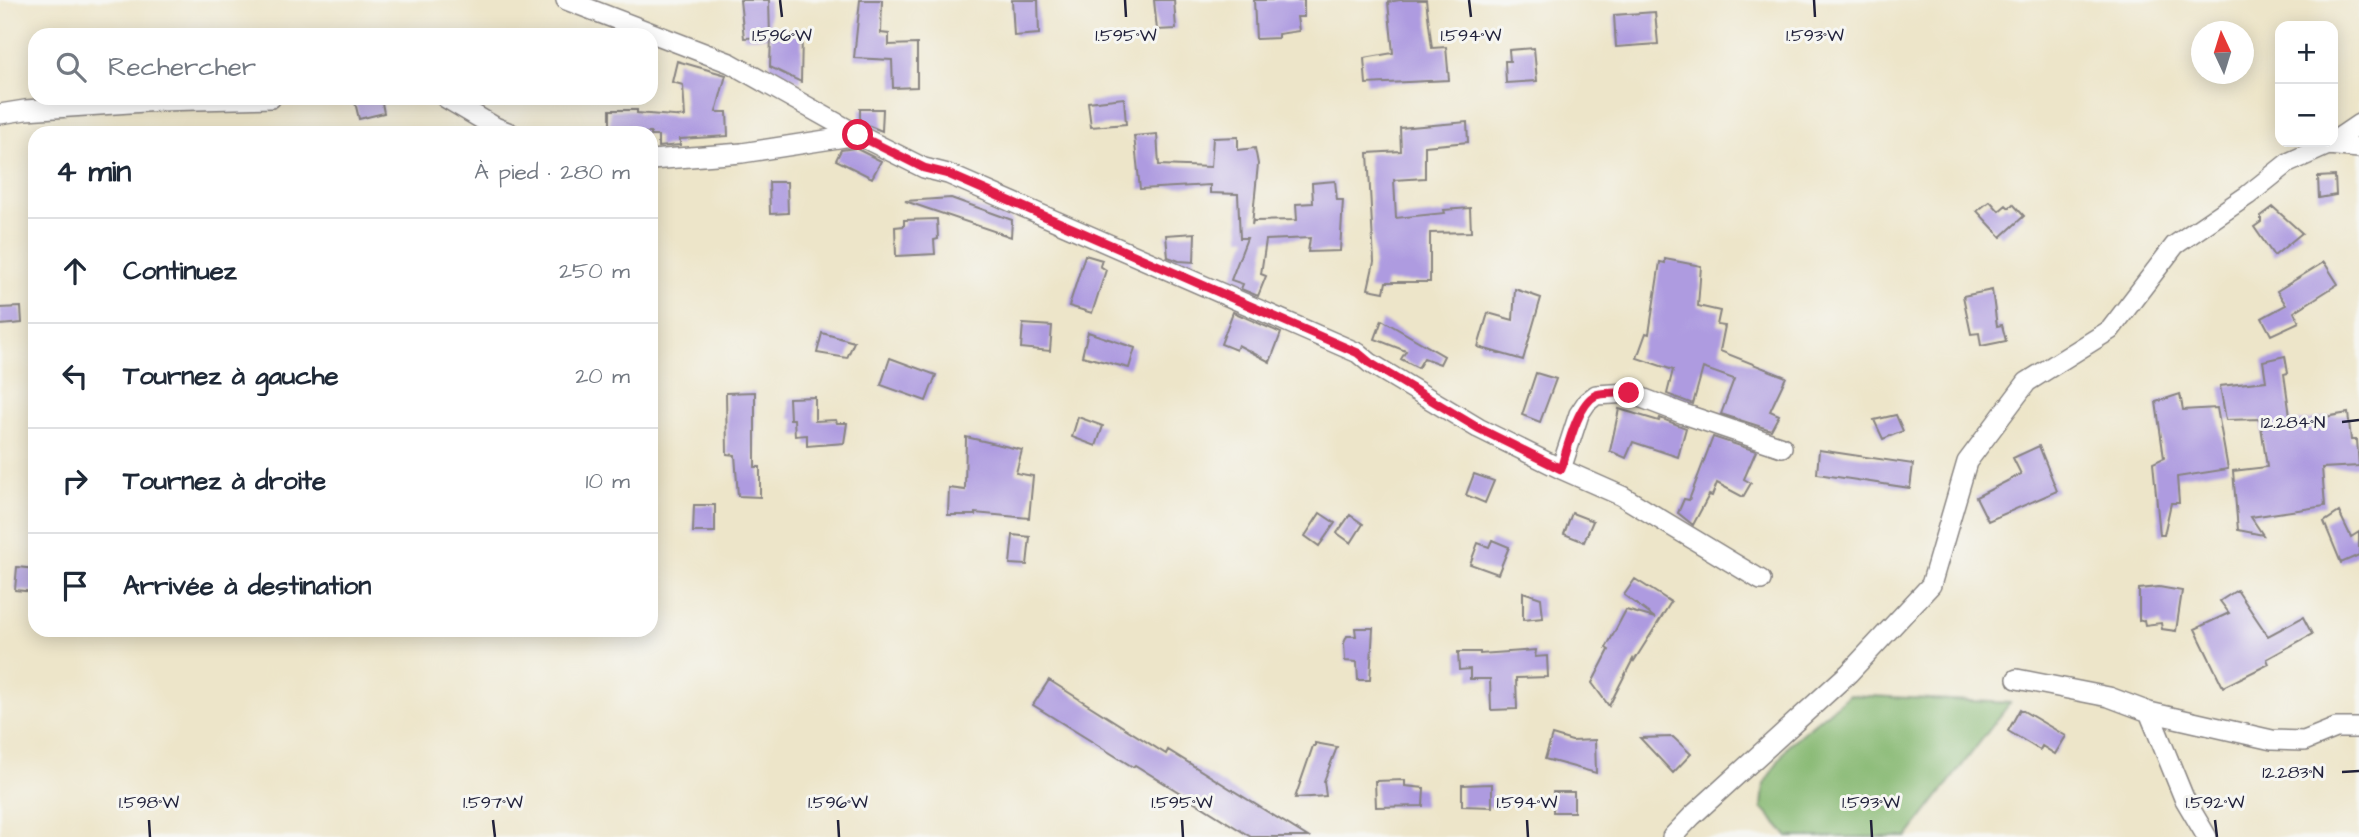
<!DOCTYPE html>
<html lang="fr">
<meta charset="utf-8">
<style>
body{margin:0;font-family:"Architects Daughter",sans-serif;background:#f6f6f7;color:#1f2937}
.controls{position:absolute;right:21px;top:21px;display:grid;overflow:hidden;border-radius:14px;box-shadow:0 4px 18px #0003}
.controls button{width:63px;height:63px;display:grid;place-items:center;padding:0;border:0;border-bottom:2px solid #e0e1e3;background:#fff;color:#1f2937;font:35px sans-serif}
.compass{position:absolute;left:2191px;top:21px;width:63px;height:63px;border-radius:50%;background:#fff;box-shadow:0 4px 18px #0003;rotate:356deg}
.stop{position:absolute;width:21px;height:21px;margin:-16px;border:5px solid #e11d48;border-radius:50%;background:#fff}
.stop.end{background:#e11d48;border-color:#fff;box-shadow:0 2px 7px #0008}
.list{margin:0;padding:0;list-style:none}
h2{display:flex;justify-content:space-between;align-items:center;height:91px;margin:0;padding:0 28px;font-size:30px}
h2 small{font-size:23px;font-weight:400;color:#747a83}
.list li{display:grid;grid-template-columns:46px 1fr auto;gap:21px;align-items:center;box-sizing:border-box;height:105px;padding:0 28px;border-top:2px solid #e0e1e3}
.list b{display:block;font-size:26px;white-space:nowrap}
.list em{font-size:23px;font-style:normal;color:#747a83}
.icon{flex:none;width:38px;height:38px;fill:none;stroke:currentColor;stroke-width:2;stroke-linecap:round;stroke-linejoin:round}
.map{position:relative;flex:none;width:2359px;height:837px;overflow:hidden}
.search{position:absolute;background:#fff;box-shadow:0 4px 18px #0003;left:28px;top:28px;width:630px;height:77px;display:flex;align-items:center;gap:18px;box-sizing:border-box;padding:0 24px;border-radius:21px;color:#747a83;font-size:26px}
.panel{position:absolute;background:#fff;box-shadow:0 4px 18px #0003;left:28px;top:126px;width:630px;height:511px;border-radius:21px}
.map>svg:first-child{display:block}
.forest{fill:#89ba74;stroke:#566e58;stroke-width:2}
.building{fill:#ae9be0}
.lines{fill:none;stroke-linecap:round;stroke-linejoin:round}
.minor-casing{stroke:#888482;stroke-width:22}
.minor{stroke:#fff;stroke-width:19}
.route{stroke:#e11d48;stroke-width:9}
.ticks{fill:none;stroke:#22223b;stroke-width:2.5}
.ticks-label{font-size:18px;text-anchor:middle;fill:#22223b;stroke:#f6f6f2;stroke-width:6;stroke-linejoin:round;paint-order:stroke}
</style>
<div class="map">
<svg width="2359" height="837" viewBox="0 0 2359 837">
<rect width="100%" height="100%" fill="#f6f6f2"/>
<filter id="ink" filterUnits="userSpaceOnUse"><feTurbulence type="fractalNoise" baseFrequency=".0143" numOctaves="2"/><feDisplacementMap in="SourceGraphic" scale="14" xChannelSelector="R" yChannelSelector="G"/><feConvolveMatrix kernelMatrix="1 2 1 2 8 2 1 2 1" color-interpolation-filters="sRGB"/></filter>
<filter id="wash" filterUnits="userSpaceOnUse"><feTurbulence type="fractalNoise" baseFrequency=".00686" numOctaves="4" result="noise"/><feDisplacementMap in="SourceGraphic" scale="28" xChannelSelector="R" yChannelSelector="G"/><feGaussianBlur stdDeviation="1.57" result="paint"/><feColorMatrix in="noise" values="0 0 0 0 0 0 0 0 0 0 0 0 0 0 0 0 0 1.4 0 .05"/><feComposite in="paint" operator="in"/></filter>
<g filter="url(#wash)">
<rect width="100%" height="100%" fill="#ede5c9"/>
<!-- forest -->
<path class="forest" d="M 1849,695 L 2010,703 L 1907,837 L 1788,837 L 1762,808 L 1764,784 L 1789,744 Z"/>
<g id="blocks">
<!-- building -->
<path class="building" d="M 740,0 L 769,0 L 770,37 L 744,38 Z
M 860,0 L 882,0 L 881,33 L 889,34 L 889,45 L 917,44 L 917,87 L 893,88 L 892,60 L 854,58 Z
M 1012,0 L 1038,0 L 1039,34 L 1014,36 Z
M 1154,0 L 1174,0 L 1176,29 L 1157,30 Z
M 1254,0 L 1304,0 L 1304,17 L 1297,17 L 1299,31 L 1278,34 L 1278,38 L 1256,39 Z
M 1400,0 L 1426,0 L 1432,48 L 1446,47 L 1449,80 L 1366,84 L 1364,58 L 1393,53 L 1388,2 Z
M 1655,12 L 1658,44 L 1616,47 L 1614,15 Z
M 802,34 L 801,82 L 770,67 L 771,35 Z
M 1534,48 L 1537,81 L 1506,83 L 1505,61 L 1510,61 L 1509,50 Z
M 677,61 L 726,75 L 716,112 L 727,112 L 728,136 L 680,139 L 680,145 L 658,147 L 658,136 L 651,136 L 651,133 L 610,133 L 610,110 L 637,110 L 637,113 L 685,117 L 683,85 L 672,82 Z
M 354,98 L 381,98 L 384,113 L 359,119 Z
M 1124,98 L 1126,124 L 1091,127 L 1088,102 Z
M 860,109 L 883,109 L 882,131 L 860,122 Z
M 1467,122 L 1468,142 L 1425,146 L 1425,178 L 1394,180 L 1396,218 L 1445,213 L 1444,210 L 1470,208 L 1471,232 L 1430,233 L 1430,282 L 1386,282 L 1384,292 L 1368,289 L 1374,262 L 1368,153 L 1401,151 L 1400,128 Z
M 1157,134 L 1159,165 L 1211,167 L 1213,138 L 1238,137 L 1238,150 L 1255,148 L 1258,164 L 1252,225 L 1253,221 L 1297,220 L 1296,204 L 1313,203 L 1312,183 L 1335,181 L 1337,200 L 1343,200 L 1340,251 L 1308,252 L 1310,238 L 1266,240 L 1261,274 L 1266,276 L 1258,296 L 1241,289 L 1243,284 L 1231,280 L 1247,238 L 1240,238 L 1238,194 L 1210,193 L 1210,185 L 1140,189 L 1134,136 Z
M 855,148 L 881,161 L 872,178 L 836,160 L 841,150 Z
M 2335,176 L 2336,195 L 2319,198 L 2318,177 Z
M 769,182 L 787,182 L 788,213 L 770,214 Z
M 951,198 L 1012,220 L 1011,237 L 905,201 Z
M 1990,201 L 1999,211 L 2006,205 L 2009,208 L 2013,204 L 2024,216 L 2001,237 L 1977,211 Z
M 2273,207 L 2302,233 L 2274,256 L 2254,227 L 2261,222 L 2261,216 Z
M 937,219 L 938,239 L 934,240 L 935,254 L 896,256 L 895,227 L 904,226 L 904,220 Z
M 1195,233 L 1194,262 L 1179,261 L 1168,257 L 1166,235 Z
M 1085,255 L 1102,260 L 1100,266 L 1106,270 L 1092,313 L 1069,306 Z
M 1665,259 L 1701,266 L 1698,306 L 1720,311 L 1717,325 L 1725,326 L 1720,351 L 1786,377 L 1770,411 L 1779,415 L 1771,430 L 1721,414 L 1734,379 L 1703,368 L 1693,404 L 1667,394 L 1673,370 L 1637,358 L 1646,333 L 1649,334 L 1660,262 L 1665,263 Z
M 2324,262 L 2338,284 L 2294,312 L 2299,322 L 2271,335 L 2262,318 L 2286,305 L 2277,291 Z
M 1515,289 L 1541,298 L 1523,360 L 1478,347 L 1488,313 L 1513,320 Z
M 1992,290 L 1997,326 L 2002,325 L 2006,341 L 1981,346 L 1979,333 L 1971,334 L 1963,296 Z
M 21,307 L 22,323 L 0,325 L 0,308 Z
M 1233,312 L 1281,333 L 1270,362 L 1238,345 L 1236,350 L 1221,344 Z
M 1382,320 L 1444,356 L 1440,364 L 1424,358 L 1418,368 L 1401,359 L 1406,351 L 1375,339 Z
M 1023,324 L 1052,326 L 1050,351 L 1021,348 Z
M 1088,332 L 1135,348 L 1129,368 L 1082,356 Z
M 822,333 L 854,342 L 847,358 L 817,353 Z
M 2285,356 L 2288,373 L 2284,374 L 2291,423 L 2348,413 L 2351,440 L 2357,440 L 2359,466 L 2322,468 L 2325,506 L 2251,517 L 2263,535 L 2238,530 L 2233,471 L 2267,467 L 2260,419 L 2226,420 L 2220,386 L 2266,381 L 2263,361 Z
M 890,358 L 936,375 L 926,401 L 881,385 Z
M 1536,373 L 1556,379 L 1540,422 L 1522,415 Z
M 755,392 L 755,467 L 760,467 L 760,497 L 738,496 L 735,455 L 727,454 L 726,393 Z
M 2180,394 L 2183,410 L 2217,408 L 2228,469 L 2177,477 L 2179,503 L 2171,503 L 2164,535 L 2160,535 L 2153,463 L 2164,458 L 2156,402 Z
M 815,397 L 815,421 L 836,420 L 837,423 L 847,423 L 844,443 L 807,446 L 807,435 L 795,436 L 794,419 L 790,419 L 789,398 Z
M 1619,409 L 1659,421 L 1660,418 L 1686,428 L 1678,457 L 1633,442 L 1626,458 L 1610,451 Z
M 1896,415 L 1903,431 L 1883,439 L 1874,420 Z
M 1078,417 L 1103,426 L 1096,446 L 1072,437 Z
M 966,437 L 1022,450 L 1016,473 L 1033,476 L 1029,518 L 975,513 L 975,515 L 948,515 L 949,488 L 965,490 Z
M 1713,437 L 1756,451 L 1744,479 L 1751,483 L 1743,497 L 1717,483 L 1712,496 L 1709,495 L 1693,525 L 1678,513 L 1684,499 L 1689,500 Z
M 2039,446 L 2057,491 L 1988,521 L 1976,497 L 2021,474 L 2013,458 Z
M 1819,450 L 1913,464 L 1910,488 L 1817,474 Z
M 1474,474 L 1494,481 L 1485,503 L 1466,495 Z
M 694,505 L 715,505 L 715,532 L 693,532 Z
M 2339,512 L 2351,537 L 2359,532 L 2359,555 L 2341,563 L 2324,522 Z
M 1320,513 L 1335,523 L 1319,546 L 1305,536 Z
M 1572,513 L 1593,521 L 1584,542 L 1564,534 Z
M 1350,515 L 1363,524 L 1351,543 L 1337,533 Z
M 1013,535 L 1030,537 L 1027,565 L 1010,564 Z
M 1492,540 L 1509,547 L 1498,574 L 1470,564 L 1478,543 L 1489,547 Z
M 17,567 L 35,569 L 35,592 L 15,590 Z
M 1635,579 L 1671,602 L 1634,661 L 1633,659 L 1609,706 L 1592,683 L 1609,650 L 1606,648 L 1626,610 L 1655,618 L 1624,595 Z
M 2159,587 L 2182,591 L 2176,631 L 2162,629 L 2161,623 L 2145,625 L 2144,620 L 2139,621 L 2139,589 Z
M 2237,590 L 2268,636 L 2303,617 L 2312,634 L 2267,659 L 2269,664 L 2223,687 L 2195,629 L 2229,613 L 2220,601 Z
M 1523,592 L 1541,598 L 1543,618 L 1523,620 Z
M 1355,628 L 1373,628 L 1370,680 L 1358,680 L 1357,662 L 1345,661 L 1344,643 L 1347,636 L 1356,636 Z
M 1536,650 L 1535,657 L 1547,656 L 1548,677 L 1516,678 L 1517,709 L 1491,710 L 1490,679 L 1470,679 L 1470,669 L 1459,670 L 1458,652 L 1480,652 L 1480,654 Z
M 1049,680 L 1166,754 L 1168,750 L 1308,837 L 1251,837 L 1135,765 L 1133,767 L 1033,705 Z
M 2020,709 L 2066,736 L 2055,754 L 2042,746 L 2040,750 L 2008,731 Z
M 1552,735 L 1572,741 L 1595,740 L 1596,773 L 1545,759 Z
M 1673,737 L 1691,754 L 1673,773 L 1640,738 Z
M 1315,743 L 1337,747 L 1324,781 L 1326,796 L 1295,798 L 1313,746 L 1315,746 Z
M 1405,780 L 1405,786 L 1424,788 L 1423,806 L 1376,807 L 1375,781 Z
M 1492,784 L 1492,807 L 1462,806 L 1462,785 Z
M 1553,792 L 1574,792 L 1574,812 L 1553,812 Z"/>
</g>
</g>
<g filter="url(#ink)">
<use href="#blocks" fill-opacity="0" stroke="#888482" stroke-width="2"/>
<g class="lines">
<!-- minor casing -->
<g class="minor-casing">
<path id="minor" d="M 566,0 L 730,63 L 858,135 L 924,168 L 948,174 L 1358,353 L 1370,363 L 1478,428 L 1561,469 L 1622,496 L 1761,580
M 446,98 L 495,127 L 510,133
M 0,114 L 25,110 L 160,101 L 271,98
M 2328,145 L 2359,148
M 651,160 L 742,153 L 858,135
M 1561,469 L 1579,414 L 1587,402 L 1596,395 L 1629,393 L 1684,414 L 1782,447
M 2017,679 L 2109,697 L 2149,712 L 2272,740 L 2304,741 L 2336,728 L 2359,728
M 2149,712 L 2184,798 L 2207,837
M 1672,837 L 1692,816 L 1849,673 L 1931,585 L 1967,462 L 2027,382 L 2110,330 L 2175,245 L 2248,195 L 2288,163 L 2328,145 L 2359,124"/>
</g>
<!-- minor -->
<use href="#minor" class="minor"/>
</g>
</g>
<g class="lines" filter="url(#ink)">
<!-- route -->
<path class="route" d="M 858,135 L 924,168 L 948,174 L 1358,353 L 1370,363 L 1478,428 L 1561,469 C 1567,451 1577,404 1596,395 C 1604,392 1619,393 1629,393"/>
</g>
<!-- ticks -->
<path class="ticks" d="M 780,0 L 782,17M 1125,0 L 1126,17M 1469,0 L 1471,17M 1814,0 L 1815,17M 2342,422 L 2359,420M 2342,772 L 2359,771M 149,820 L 150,837M 493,820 L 495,837M 838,820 L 839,837M 1182,820 L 1183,837M 1527,820 L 1528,837M 1871,820 L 1872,837M 2215,820 L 2217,837"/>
<g class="ticks-label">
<text x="782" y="41">1.596°W</text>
<text x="1126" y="41">1.595°W</text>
<text x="1471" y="41">1.594°W</text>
<text x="1815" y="41">1.593°W</text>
<text x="2293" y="428">12.284°N</text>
<text x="2293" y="778">12.283°N</text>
<text x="149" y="808">1.598°W</text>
<text x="493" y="808">1.597°W</text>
<text x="838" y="808">1.596°W</text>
<text x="1182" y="808">1.595°W</text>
<text x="1527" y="808">1.594°W</text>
<text x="1871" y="808">1.593°W</text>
<text x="2215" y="808">1.592°W</text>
</g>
</svg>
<div class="controls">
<button>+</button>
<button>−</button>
</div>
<svg class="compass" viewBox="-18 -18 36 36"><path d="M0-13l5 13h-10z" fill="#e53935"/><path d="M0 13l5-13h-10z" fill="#747a83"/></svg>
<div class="stop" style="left:858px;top:135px"></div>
<div class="stop end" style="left:1629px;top:393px"></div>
<div class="search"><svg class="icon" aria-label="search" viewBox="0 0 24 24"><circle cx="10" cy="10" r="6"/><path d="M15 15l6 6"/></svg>Rechercher</div>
<section class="panel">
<h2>4 min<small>À pied · 280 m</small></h2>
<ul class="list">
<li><svg class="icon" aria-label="ahead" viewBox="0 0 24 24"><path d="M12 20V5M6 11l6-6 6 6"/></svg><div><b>Continuez</b></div><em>250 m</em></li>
<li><svg class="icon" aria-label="left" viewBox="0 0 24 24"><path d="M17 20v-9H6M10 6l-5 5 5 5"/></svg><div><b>Tournez à gauche</b></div><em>20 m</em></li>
<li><svg class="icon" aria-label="right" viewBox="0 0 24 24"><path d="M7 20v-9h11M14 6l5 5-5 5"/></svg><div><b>Tournez à droite</b></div><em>10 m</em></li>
<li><svg class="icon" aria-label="arrive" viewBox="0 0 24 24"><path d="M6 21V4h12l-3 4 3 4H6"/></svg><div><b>Arrivée à destination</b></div></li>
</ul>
</section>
</div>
